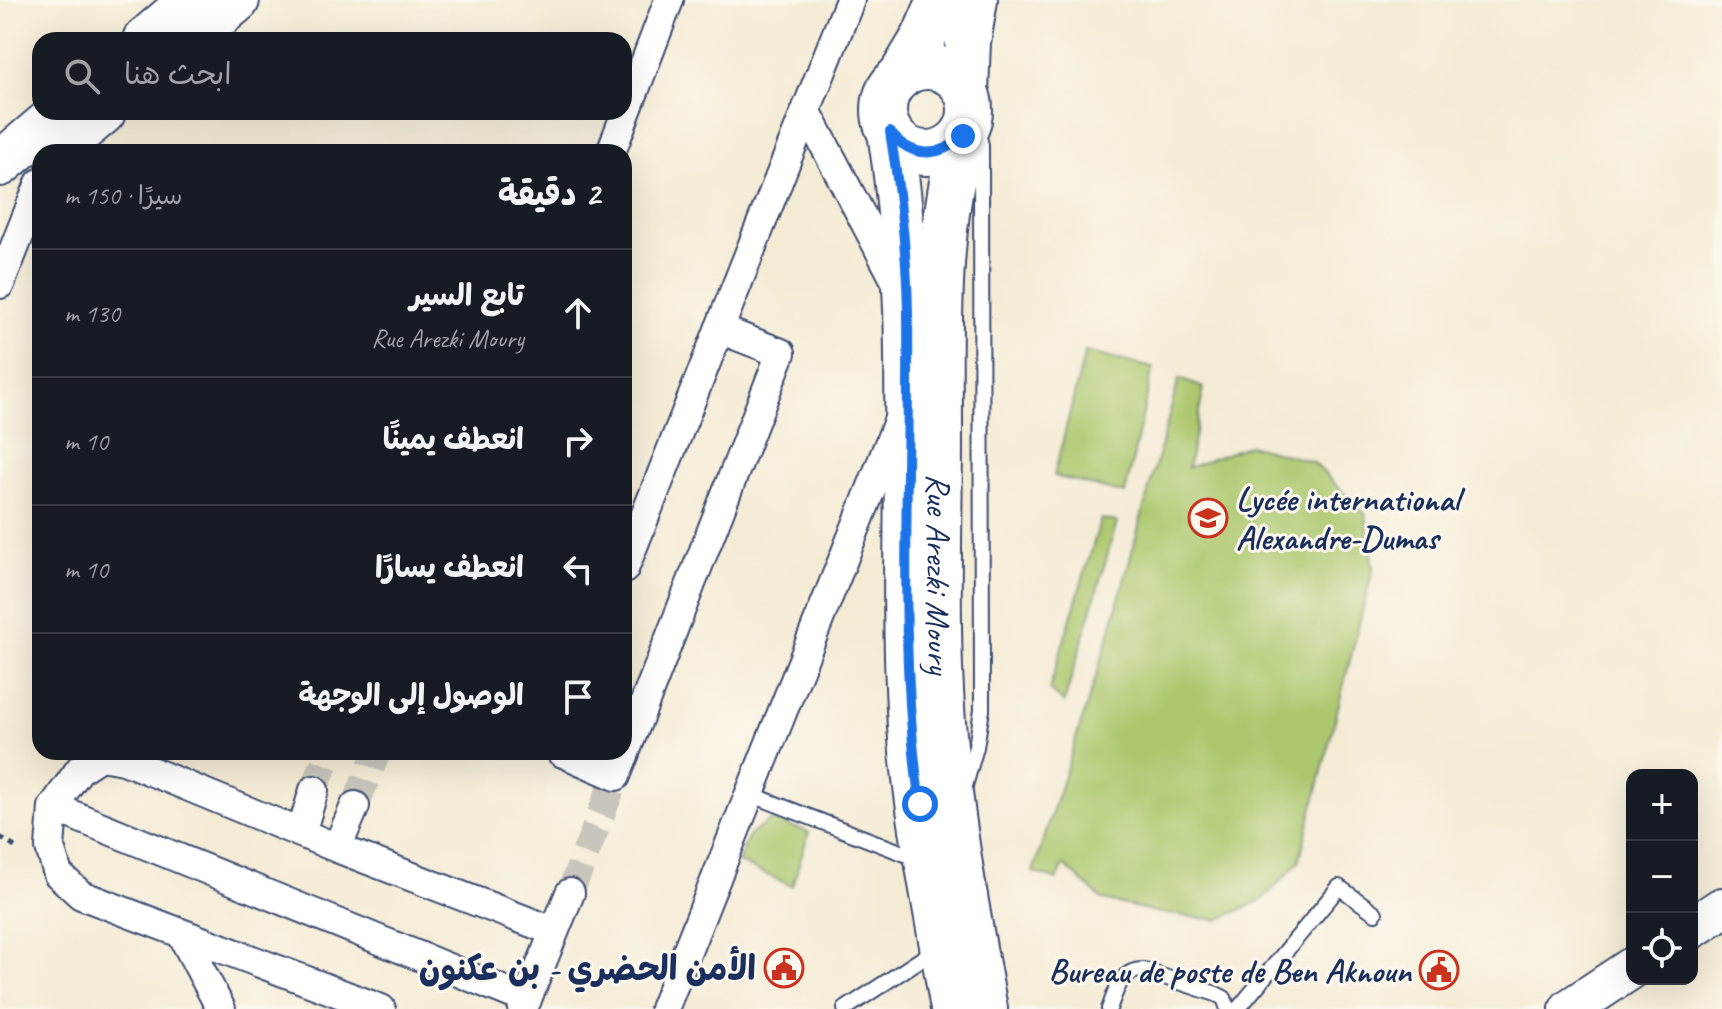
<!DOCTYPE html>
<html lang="ar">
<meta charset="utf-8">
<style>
body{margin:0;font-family:Caveat,"Playpen Sans Arabic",sans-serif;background:#242831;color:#f1f3f6;direction:rtl}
.controls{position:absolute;right:24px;bottom:24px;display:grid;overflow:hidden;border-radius:16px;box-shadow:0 8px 32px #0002}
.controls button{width:72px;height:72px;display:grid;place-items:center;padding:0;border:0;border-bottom:2px solid #363941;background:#171b24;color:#f1f3f6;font:40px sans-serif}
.stop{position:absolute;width:24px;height:24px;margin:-18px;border:6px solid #1a73e8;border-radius:50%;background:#fff}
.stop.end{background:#1a73e8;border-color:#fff;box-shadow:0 2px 8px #0008}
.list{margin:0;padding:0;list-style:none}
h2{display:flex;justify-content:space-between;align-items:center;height:104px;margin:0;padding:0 32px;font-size:34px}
h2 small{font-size:26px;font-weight:400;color:#9ea1a6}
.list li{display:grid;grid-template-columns:52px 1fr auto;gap:24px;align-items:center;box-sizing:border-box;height:128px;padding:0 32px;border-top:2px solid #363941}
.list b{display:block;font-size:30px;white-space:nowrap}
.list p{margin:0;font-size:26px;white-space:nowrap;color:#9ea1a6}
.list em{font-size:26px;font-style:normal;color:#9ea1a6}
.icon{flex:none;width:44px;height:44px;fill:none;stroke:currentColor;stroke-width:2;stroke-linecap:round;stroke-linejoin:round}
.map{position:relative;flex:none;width:1722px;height:1009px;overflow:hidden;direction:ltr}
.search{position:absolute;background:#171b24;box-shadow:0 8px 32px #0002;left:32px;top:32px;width:600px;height:88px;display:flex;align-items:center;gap:20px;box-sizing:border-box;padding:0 28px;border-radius:24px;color:#9ea1a6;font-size:30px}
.panel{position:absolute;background:#171b24;box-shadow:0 8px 32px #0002;left:32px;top:144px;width:600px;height:616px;border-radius:24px;direction:rtl}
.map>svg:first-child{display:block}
.green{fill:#acc76d;stroke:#647b66;stroke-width:2}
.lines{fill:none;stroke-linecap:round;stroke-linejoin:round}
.street-tunnel{stroke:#c9c5bc;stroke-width:28;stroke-dasharray:28 14;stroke-linecap:butt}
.lane-casing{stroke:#3c4b70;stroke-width:18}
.street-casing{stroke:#3c4b70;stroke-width:32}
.secondary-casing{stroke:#3c4b70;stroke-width:44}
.primary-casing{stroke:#3c4b70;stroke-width:48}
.path{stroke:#3c4b70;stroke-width:5;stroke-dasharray:6 6;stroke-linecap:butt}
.lane{stroke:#fff;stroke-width:14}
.street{stroke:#fff;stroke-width:28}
.secondary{stroke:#fff;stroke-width:40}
.primary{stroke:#fff;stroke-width:44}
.route{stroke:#1a73e8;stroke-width:10}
.labels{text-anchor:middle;stroke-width:6;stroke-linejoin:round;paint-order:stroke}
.poi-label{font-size:34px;font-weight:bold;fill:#1b2f5e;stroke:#fbf7ec;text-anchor:end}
.street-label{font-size:34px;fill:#1b2f5e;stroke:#fbf7ec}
</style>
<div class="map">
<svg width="1722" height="1009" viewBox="0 0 1722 1009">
<rect width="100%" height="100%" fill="#fbf7ec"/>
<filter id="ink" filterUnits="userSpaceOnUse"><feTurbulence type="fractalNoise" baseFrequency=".0125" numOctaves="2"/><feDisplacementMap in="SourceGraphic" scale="16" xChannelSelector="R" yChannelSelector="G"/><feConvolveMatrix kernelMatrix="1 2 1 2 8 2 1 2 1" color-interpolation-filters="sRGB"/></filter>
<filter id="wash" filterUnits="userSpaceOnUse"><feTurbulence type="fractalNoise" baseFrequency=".006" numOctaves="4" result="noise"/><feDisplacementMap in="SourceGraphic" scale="32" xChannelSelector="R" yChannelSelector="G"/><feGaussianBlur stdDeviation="1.8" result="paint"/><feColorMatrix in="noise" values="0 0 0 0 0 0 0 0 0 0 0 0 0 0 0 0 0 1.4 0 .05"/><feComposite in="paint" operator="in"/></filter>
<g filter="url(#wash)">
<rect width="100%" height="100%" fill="#f4ebd4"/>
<!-- green -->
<path class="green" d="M 1085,352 L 1153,368 L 1125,494 L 1054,476 Z
M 1179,379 L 1204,388 L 1188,468 L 1249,445 L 1313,462 L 1366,515 L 1373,569 L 1299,862 L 1262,900 L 1218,920 L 1160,913 L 1103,900 L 1064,865 L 1057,880 L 1033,872 L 1109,636 Z
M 1101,519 L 1117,522 L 1064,703 L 1049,690 Z
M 771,820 L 809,832 L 792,886 L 738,862 L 749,835 Z"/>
</g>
<g filter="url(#ink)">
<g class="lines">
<!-- street-tunnel -->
<path class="street-tunnel" d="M 314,790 L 329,752
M 355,806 L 377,752
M 570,893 L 616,776"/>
<!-- lane casing -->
<g class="lane-casing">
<path id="lane" d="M 965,786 L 976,747 L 982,710 L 981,145 L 970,102
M 750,794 L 921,860
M 845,1009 L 935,950
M 1109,1009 C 1116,991 1120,970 1143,970 L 1216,994 L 1224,998 L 1228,1009
M 1238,1009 L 1339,887 L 1375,913"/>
</g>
<!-- street casing -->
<g class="street-casing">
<path id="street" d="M 807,112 L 898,285
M 611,152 L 669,0
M 0,284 L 40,183
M 624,569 L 850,0
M 561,752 L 616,776 L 781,353 L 719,329
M 53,807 L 527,1000
M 301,833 L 314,790
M 337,848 L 355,806
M 181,933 L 221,1009
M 381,1009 L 81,895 L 58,874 L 50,848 L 53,807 L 80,769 L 100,756 L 124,760 L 337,848 L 553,931
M 523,1009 L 570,893
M 664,1009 L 899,419"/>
</g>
<!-- secondary casing -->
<g class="secondary-casing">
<path id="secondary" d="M 1692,928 L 1722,908
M 1570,1009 L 1632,968"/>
</g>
<!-- primary casing -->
<g class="primary-casing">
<g id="primary">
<path d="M 145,40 L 192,0"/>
<path d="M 189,40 L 237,0"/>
<circle cx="927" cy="110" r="43"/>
<path d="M 900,77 L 924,37 L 940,0"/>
<path d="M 966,91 L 968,42 L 975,0"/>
<path d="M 890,132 C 921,325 899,515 909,709 C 914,809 937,910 953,1009"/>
<path id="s1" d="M 963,136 C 935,231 940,333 940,431 C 940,535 935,642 945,746 C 953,834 969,922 985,1009"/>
<path d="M 55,152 L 103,112"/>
<path d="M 0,164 L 61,112"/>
</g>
</g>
<!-- path -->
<path class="path" d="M 0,837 L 19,850"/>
<!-- lane -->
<use href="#lane" class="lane"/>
<!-- street -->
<use href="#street" class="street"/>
<!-- secondary -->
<use href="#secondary" class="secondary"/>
<!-- primary -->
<use href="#primary" class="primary"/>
</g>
</g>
<g class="lines" filter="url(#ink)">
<!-- route -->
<path class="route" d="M 920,804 C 897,642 910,477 908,313 C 907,253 900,192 890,132 C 911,158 939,159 963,136"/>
</g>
<!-- icons -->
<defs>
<g id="school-ring" transform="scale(2)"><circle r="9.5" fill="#fbf7ec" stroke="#c8321e" stroke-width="1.5"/><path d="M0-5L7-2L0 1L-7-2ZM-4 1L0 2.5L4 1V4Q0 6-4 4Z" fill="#c8321e"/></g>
<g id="civic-ring" transform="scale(2)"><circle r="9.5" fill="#fbf7ec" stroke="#c8321e" stroke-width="1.5"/><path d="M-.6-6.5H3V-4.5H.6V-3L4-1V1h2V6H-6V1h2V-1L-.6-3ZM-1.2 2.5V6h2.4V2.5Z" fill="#c8321e"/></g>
</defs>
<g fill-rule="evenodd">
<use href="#school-ring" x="1208" y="518"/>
<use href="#civic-ring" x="784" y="968"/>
<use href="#civic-ring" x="1439" y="970"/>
</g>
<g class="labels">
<!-- poi labels -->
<g class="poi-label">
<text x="1236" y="510" text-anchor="start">Lycée international<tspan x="1236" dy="39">Alexandre-Dumas</tspan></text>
<text x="756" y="980">الأمن الحضري - بن عكنون</text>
<text x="1411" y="982">Bureau de poste de Ben Aknoun</text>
</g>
<!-- street labels -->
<g class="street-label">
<text dy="12" stroke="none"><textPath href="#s1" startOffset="440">Rue Arezki Moury</textPath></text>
</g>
</g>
</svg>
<div class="controls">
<button>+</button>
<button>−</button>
<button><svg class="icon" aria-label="locate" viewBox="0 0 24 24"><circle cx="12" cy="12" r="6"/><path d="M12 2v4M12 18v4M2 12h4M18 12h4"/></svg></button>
</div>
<div class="stop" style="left:920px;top:804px"></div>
<div class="stop end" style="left:963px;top:136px"></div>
<div class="search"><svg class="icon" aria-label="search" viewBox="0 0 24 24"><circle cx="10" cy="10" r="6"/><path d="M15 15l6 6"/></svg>ابحث هنا</div>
<section class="panel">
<h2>2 دقيقة<small>سيرًا · 150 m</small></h2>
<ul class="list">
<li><svg class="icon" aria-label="ahead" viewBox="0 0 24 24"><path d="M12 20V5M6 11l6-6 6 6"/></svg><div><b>تابع السير</b><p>Rue Arezki Moury</p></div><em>130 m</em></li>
<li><svg class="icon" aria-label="right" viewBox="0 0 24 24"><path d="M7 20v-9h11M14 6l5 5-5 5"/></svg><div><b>انعطف يمينًا</b></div><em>10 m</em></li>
<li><svg class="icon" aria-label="left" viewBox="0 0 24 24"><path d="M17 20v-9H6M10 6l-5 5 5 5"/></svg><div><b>انعطف يسارًا</b></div><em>10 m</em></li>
<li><svg class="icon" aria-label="arrive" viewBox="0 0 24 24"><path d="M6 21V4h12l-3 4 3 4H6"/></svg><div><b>الوصول إلى الوجهة</b></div></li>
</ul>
</section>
</div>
